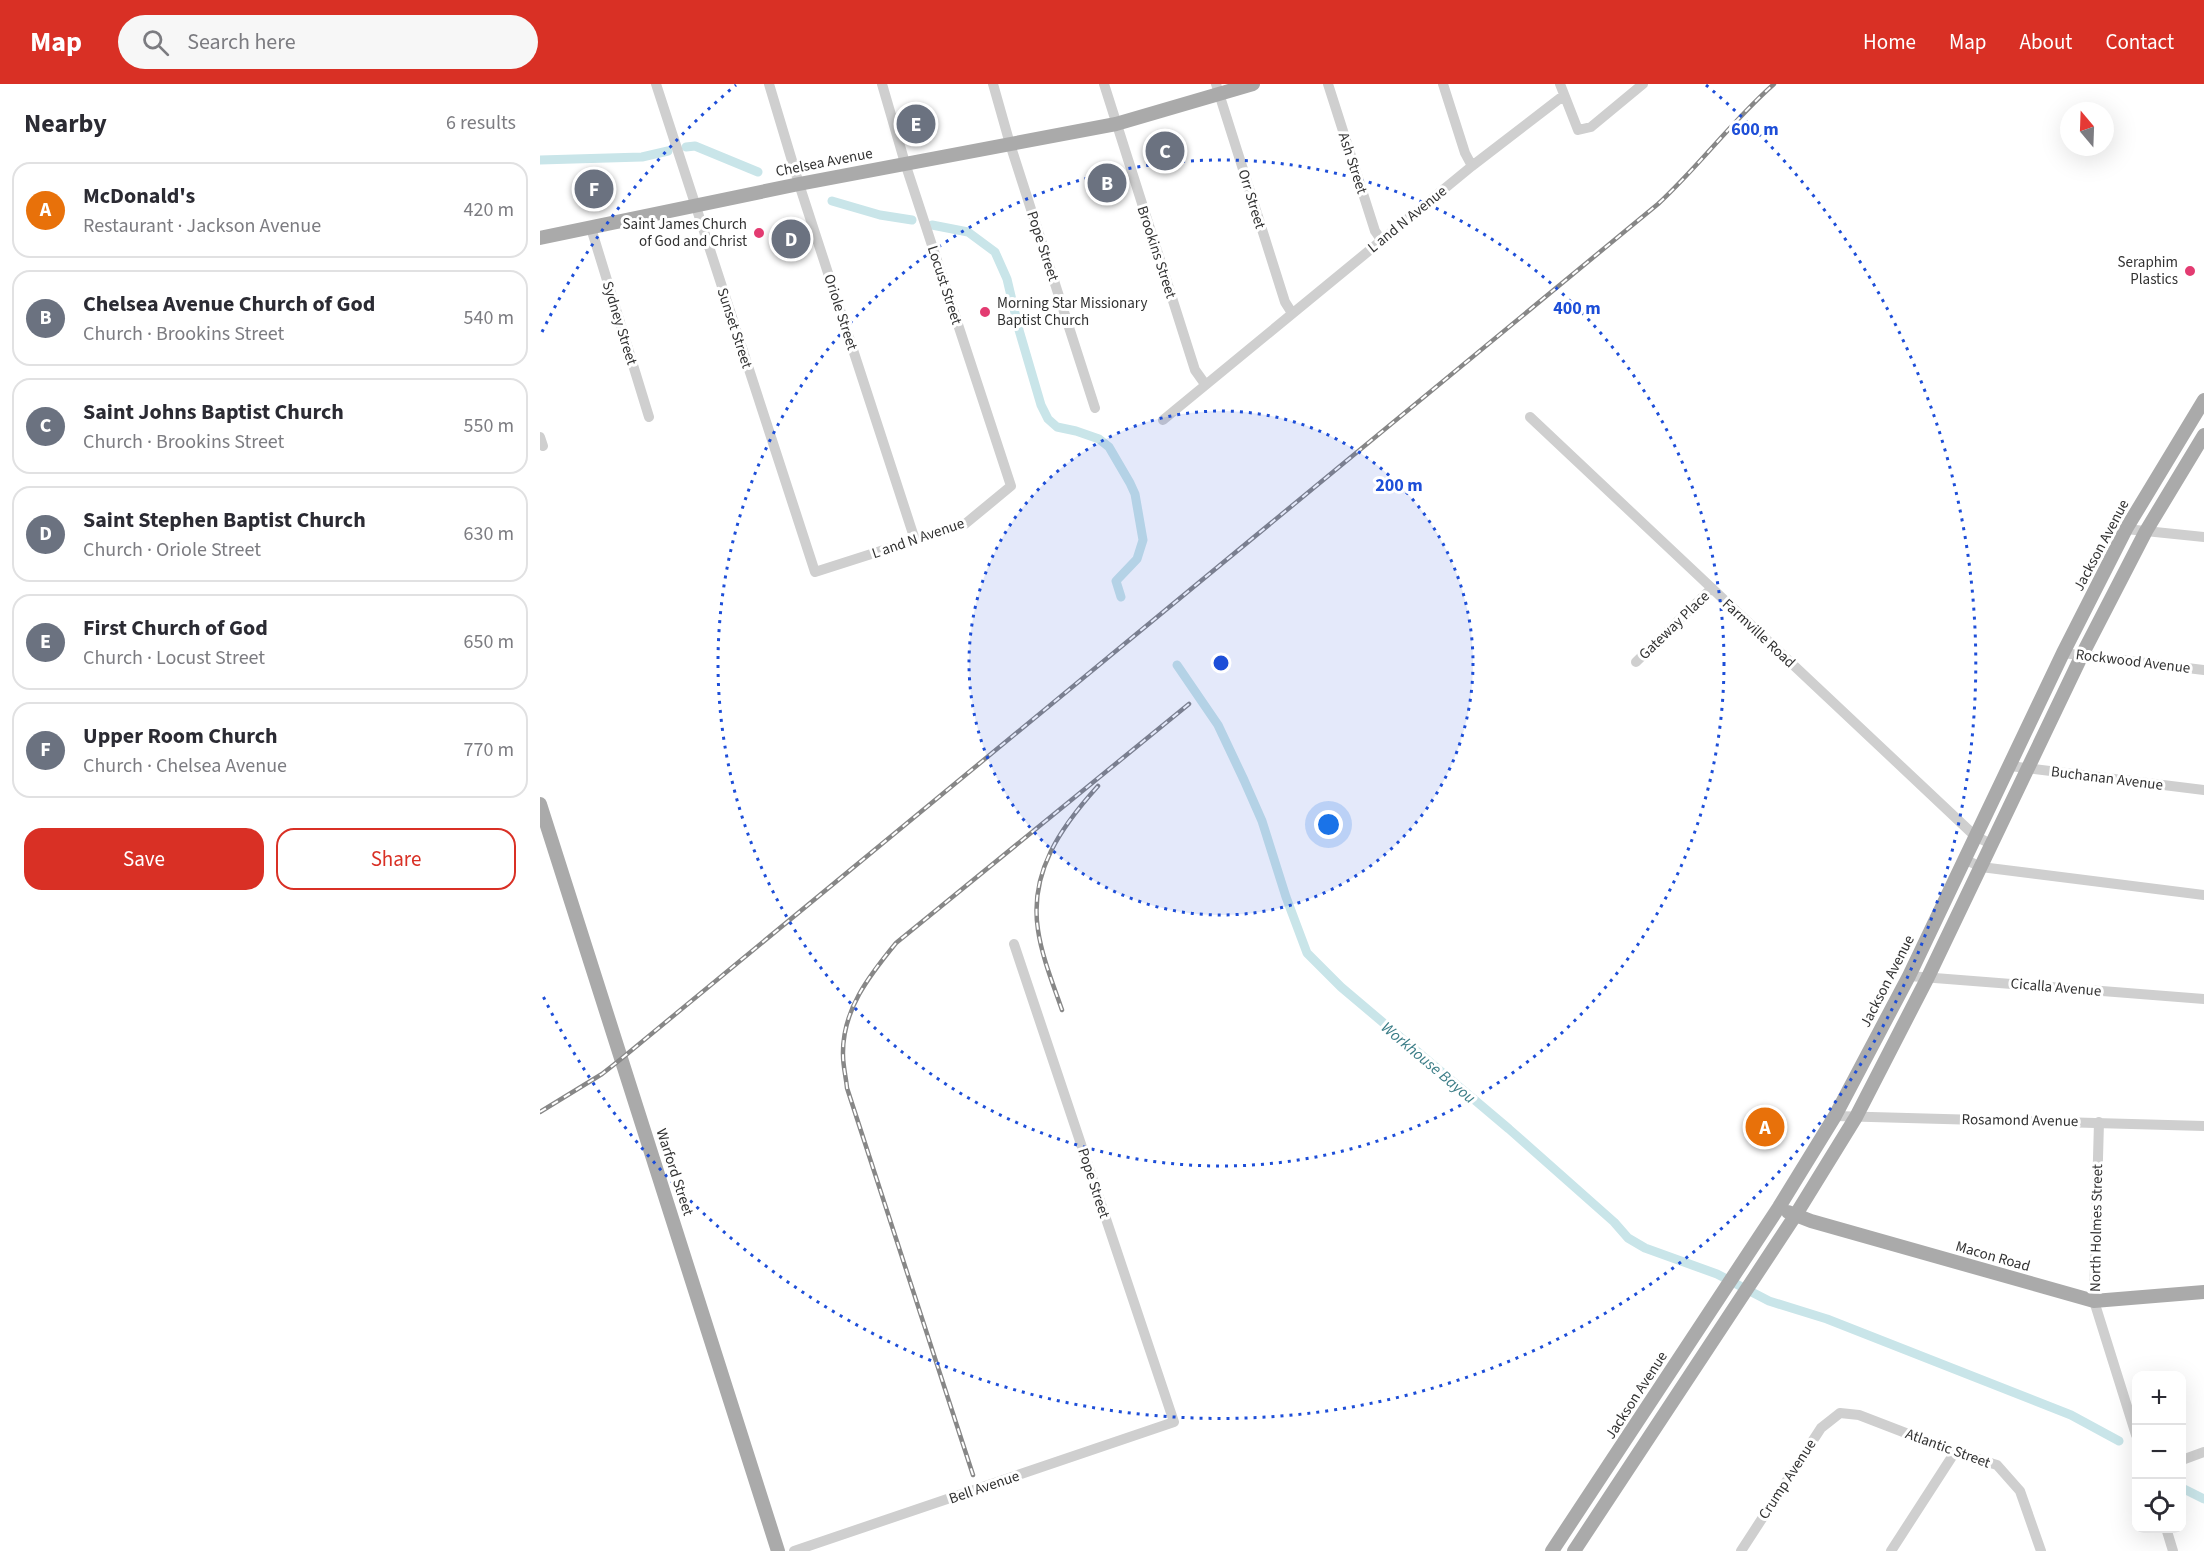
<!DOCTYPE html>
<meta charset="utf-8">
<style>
body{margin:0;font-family:"Source Sans 3",sans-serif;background:#f7f7f7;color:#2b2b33}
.controls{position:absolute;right:18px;bottom:18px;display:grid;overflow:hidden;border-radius:12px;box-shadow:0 6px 24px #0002}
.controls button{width:54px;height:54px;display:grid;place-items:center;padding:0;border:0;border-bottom:2px solid #e1e1e2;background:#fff;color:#2b2b33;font:30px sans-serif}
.compass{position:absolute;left:1520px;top:18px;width:54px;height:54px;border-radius:50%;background:#fff;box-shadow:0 6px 24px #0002;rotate:341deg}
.you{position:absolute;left:789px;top:741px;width:21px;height:21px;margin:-15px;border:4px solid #fff;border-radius:50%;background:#1a73e8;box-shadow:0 0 0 9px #1a73e833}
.badge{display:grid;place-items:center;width:39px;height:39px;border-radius:50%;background:#d93025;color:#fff;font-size:20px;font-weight:700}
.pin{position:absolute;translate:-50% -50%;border:3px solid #fff;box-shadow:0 2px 6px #0006}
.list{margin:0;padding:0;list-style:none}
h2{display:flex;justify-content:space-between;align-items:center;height:78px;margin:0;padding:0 24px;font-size:26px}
h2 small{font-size:20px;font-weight:400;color:#7c7c81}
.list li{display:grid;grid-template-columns:39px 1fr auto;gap:18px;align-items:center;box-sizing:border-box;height:96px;margin:0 12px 12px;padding:0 12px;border:2px solid #e1e1e2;border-radius:18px}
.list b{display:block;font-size:22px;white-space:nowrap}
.list p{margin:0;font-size:20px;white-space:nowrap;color:#7c7c81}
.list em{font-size:20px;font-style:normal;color:#7c7c81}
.actions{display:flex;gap:12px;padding:18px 24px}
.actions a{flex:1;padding:14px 0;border:2px solid #d93025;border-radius:18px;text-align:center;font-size:21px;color:#d93025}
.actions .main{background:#d93025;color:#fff}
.icon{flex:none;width:33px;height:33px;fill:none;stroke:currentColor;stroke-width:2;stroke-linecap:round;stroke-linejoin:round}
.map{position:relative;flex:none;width:1664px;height:1467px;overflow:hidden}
header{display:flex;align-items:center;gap:36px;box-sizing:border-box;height:84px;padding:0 30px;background:#d93025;color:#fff}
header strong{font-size:28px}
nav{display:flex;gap:33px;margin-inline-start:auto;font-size:21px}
.search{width:420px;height:54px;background:#f7f7f7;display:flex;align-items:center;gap:15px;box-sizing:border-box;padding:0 21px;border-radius:33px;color:#7c7c81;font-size:22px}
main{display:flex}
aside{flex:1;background:#fff}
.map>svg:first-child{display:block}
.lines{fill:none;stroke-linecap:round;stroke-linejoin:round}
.canal{stroke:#c9e5e9;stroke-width:9}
.minor{stroke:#cfcfcf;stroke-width:10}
.major{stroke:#aaa;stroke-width:14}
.rail-casing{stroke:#878787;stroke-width:4.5}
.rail{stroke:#fff;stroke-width:2;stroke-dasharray:7;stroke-linecap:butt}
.ring{fill:none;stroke:#1d4ed8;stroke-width:3;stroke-dasharray:3 6}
.poi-dot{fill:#e33b71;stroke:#fff;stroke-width:2}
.labels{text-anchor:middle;stroke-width:6;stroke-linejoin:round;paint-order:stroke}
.street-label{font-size:15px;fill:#323232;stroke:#fff}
.poi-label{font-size:15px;fill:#323232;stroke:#fff;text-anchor:end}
.water-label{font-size:16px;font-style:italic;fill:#3b7d87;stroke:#fff}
.centre{fill:#1d4ed8;stroke:#fff;stroke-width:3}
.ring-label{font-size:18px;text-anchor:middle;font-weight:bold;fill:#1d4ed8;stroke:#fff;stroke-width:6;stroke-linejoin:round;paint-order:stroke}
</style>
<header>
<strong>Map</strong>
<div class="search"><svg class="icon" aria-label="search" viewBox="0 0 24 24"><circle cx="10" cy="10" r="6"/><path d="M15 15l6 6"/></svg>Search here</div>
<nav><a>Home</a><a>Map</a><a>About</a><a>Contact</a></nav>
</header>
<main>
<aside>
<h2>Nearby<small>6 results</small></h2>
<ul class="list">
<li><span class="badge" style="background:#e8710a">A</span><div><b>McDonald's</b><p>Restaurant · Jackson Avenue</p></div><em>420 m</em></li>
<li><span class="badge" style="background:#6b7280">B</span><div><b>Chelsea Avenue Church of God</b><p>Church · Brookins Street</p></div><em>540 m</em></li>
<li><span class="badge" style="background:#6b7280">C</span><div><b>Saint Johns Baptist Church</b><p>Church · Brookins Street</p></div><em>550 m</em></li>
<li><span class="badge" style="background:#6b7280">D</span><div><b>Saint Stephen Baptist Church</b><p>Church · Oriole Street</p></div><em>630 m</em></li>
<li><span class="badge" style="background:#6b7280">E</span><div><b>First Church of God</b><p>Church · Locust Street</p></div><em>650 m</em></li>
<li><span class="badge" style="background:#6b7280">F</span><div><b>Upper Room Church</b><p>Church · Chelsea Avenue</p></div><em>770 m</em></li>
</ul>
<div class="actions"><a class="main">Save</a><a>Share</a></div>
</aside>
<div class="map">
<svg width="1664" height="1467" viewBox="0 0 1664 1467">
<rect width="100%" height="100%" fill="#fff"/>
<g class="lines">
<!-- canal -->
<path class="canal" d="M 146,63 L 155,62 L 218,88
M 0,76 L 102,73 L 128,67
M 292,117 L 340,131 L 372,136
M 392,141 L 428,148 L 455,168 L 467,195 L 479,246 L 501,321 L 508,335 L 517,343 L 536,347 L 559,355 L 569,363 L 590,399 L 595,410 L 603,456 L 597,475 L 576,497 L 581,513
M 637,581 L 678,641 L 704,696 L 722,737 L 746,813 L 767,869 L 801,903 L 969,1045 L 1074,1138 L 1088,1154 L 1105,1164 L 1177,1190 L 1229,1217 L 1287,1235 L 1531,1331 L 1579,1357
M 1642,1404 L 1664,1415"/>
<!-- minor -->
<path class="minor" d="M 116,0 L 275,488 L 425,440 L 471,402 L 365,79 L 342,0
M 229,0 L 259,100 L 375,456
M 453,0 L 470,60 L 555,324
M 564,0 L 655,286 L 665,300
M 676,0 L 745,218 L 752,229
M 788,0 L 835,147 L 842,157
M 903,0 L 925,69 L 932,82
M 1020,0 L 1038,46 L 1051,43 L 1103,0
M 51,144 L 109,333
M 990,333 L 1435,752 L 1451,760
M 623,336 L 932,82 L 1023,12
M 0,353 L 3,362
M 1586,445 L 1664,453
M 1523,569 L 1664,586
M 1096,578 L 1172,504
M 1470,682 L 1664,706
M 1424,775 L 1441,783 L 1664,811
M 1369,892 L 1664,915
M 1295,1032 L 1664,1042
M 1559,1038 L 1554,1217 L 1596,1351
M 1642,1376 L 1664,1368
M 1626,1444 L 1633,1467
M 254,1467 L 634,1338 L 474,860
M 1201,1467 L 1281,1344 L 1300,1329 L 1319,1331 L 1415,1368 L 1457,1381 L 1480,1407 L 1501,1467
M 1351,1467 L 1415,1368"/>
<!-- major -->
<path class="major" d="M 0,154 L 259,100 L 576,40 L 713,0
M 0,720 L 238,1467
M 1248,1128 L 1271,1137 L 1554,1217 L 1664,1208
M 1012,1467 L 1239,1123 L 1295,1032 L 1369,892 L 1523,569 L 1586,445 L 1664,316
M 1034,1467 L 1255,1132 L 1316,1033 L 1388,893 L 1542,571 L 1606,447 L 1664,351"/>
<!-- rail casing -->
<g class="rail-casing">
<path id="rail" d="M 522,926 C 513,900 502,873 498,846 C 489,788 521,743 558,702
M 0,1028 L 62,990 L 81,975 L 1118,120 C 1159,82 1192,37 1234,0
M 433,1391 L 307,1004 C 306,993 303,982 303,971 C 302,926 329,892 356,859 L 649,620"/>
</g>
<!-- rail -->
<use href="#rail" class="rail"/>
</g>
<!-- distance rings -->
<circle cx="681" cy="579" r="252" fill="#1d4ed8" fill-opacity=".12"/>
<g class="ring">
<circle cx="681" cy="579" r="252"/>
<circle cx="681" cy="579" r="503"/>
<path d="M2 248A755 755 0 0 1 196 1M1166 1A755 755 0 1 1 2 910"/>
</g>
<!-- markers -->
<g class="poi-dot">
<circle cx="219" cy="149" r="6"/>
<circle cx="1650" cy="187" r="6"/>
<circle cx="445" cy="228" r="6"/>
</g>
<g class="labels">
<!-- street labels -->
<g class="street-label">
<text transform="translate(284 78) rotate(-11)" y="5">Chelsea Avenue</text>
<text transform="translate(813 79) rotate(72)" y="5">Ash Street</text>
<text transform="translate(712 115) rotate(73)" y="5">Orr Street</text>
<text transform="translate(867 135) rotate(-39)" y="5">L and N Avenue</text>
<text transform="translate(503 162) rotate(72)" y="5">Pope Street</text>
<text transform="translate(617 168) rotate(72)" y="5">Brookins Street</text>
<text transform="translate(405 201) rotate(72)" y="5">Locust Street</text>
<text transform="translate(301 228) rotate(72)" y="5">Oriole Street</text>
<text transform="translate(80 239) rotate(73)" y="5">Sydney Street</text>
<text transform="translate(195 244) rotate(72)" y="5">Sunset Street</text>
<text transform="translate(378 454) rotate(-19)" y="5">L and N Avenue</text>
<text transform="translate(1561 461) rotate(-62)" y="5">Jackson Avenue</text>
<text transform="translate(1134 541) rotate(-44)" y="5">Gateway Place</text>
<text transform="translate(1219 549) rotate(43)" y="5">Farmville Road</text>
<text transform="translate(1593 577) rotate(7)" y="5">Rockwood Avenue</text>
<text transform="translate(1567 694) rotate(7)" y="5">Buchanan Avenue</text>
<text transform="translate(1347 897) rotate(-63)" y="5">Jackson Avenue</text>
<text transform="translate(1516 903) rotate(5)" y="5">Cicalla Avenue</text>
<text transform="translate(1480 1036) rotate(1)" y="5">Rosamond Avenue</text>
<text transform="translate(135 1088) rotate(72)" y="5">Warford Street</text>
<text transform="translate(554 1099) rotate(72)" y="5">Pope Street</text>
<text transform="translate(1556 1144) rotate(-89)" y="5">North Holmes Street</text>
<text transform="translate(1453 1172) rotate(16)" y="5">Macon Road</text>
<text transform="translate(1096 1311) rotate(-57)" y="5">Jackson Avenue</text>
<text transform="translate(1408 1364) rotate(20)" y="5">Atlantic Street</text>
<text transform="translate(1247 1395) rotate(-57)" y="5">Crump Avenue</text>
<text transform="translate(444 1403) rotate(-19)" y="5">Bell Avenue</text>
</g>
<!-- poi labels -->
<g class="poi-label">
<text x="207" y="145">Saint James Church<tspan x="207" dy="17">of God and Christ</tspan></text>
<text x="1638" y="183">Seraphim<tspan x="1638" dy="17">Plastics</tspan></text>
<text x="457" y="224" text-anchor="start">Morning Star Missionary<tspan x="457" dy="17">Baptist Church</tspan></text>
</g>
<!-- water labels -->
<g class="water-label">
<text transform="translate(889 978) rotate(40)" y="6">Workhouse Bayou</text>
</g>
</g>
<circle cx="681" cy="579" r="9" class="centre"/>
<g class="ring-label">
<text x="1215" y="51">600 m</text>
<text x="1037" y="230">400 m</text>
<text x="859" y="407">200 m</text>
</g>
</svg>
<div class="controls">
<button>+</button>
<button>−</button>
<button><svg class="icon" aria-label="locate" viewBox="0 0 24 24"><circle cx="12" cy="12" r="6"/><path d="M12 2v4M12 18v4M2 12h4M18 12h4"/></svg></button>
</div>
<svg class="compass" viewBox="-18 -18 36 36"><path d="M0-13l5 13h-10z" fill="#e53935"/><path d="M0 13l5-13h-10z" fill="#7c7c81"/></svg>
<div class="you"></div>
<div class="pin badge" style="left:1225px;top:1043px;background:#e8710a">A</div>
<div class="pin badge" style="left:567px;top:99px;background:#6b7280">B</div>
<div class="pin badge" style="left:625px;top:67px;background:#6b7280">C</div>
<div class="pin badge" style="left:251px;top:155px;background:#6b7280">D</div>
<div class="pin badge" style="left:376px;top:40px;background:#6b7280">E</div>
<div class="pin badge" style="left:54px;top:105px;background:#6b7280">F</div>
</div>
</main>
